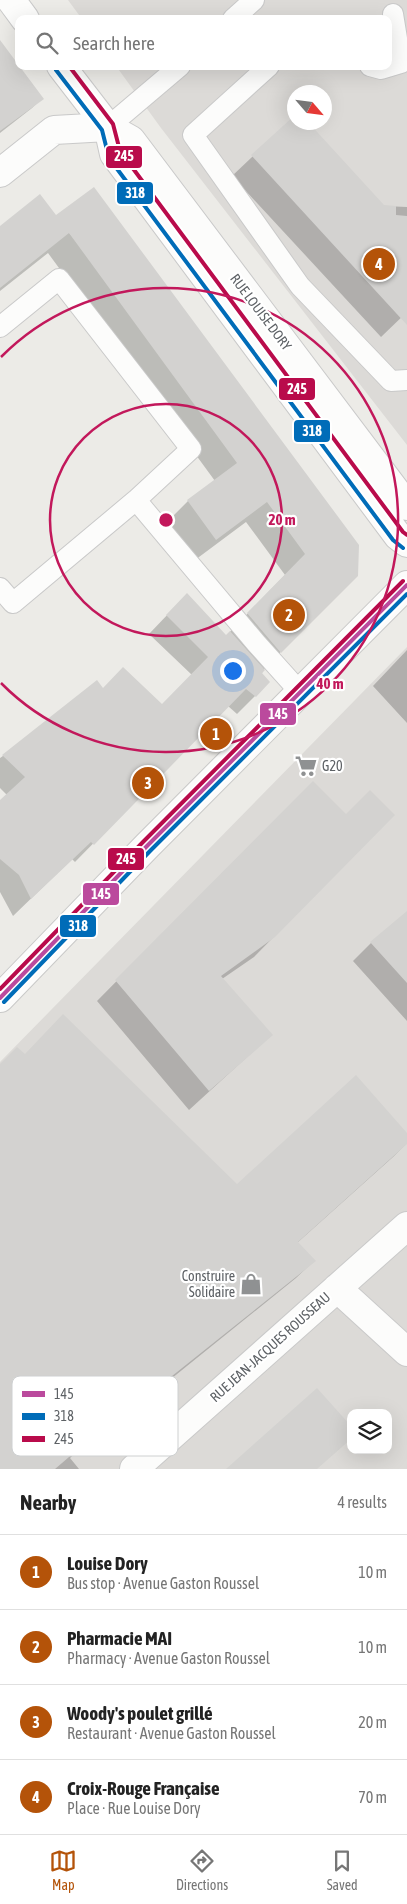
<!DOCTYPE html>
<meta charset="utf-8">
<style>
body{margin:0;font-family:"Asap Condensed",sans-serif;background:#f2f2f2;color:#222}
.controls{position:absolute;right:15px;bottom:15px;display:grid;overflow:hidden;border-radius:10px;box-shadow:0 5px 20px #0002}
.controls button{width:45px;height:45px;display:grid;place-items:center;padding:0;border:0;border-bottom:1px solid #e0e0e0;background:#fff;color:#222;font:25px sans-serif}
.compass{position:absolute;left:287px;top:85px;width:45px;height:45px;border-radius:50%;background:#fff;box-shadow:0 5px 20px #0002;rotate:118deg}
.you{position:absolute;left:232px;top:670px;width:18px;height:18px;margin:-12px;border:4px solid #fff;border-radius:50%;background:#1a73e8;box-shadow:0 0 0 8px #1a73e833}
.badge{display:grid;place-items:center;width:32px;height:32px;border-radius:50%;background:#b45309;color:#fff;font-size:16px;font-weight:700}
.pin{position:absolute;translate:-50% -50%;border:2px solid #fff;box-shadow:0 1px 5px #0006}
.list{margin:0;padding:0;list-style:none}
h2{display:flex;justify-content:space-between;align-items:center;height:65px;margin:0;padding:0 20px;font-size:21px}
h2 small{font-size:16px;font-weight:400;color:#767676}
.list li{display:grid;grid-template-columns:32px 1fr auto;gap:15px;align-items:center;box-sizing:border-box;height:75px;padding:0 20px;border-top:1px solid #e0e0e0}
.list b{display:block;font-size:19px;white-space:nowrap}
.list p{margin:0;font-size:16px;white-space:nowrap;color:#767676}
.list em{font-size:16px;font-style:normal;color:#767676}
.icon{flex:none;width:28px;height:28px;fill:none;stroke:currentColor;stroke-width:2;stroke-linecap:round;stroke-linejoin:round}
.map{position:relative;flex:none;width:407px;height:1469px;overflow:hidden}
.search{position:absolute;background:#fff;box-shadow:0 5px 20px #0002;left:15px;right:15px;top:15px;height:55px;display:flex;align-items:center;gap:12px;box-sizing:border-box;padding:0 18px;border-radius:10px;color:#767676;font-size:19px}
.sheet{height:365px;background:#fff}
nav{display:flex;justify-content:space-around;align-items:center;box-sizing:border-box;height:70px;border-top:1px solid #e0e0e0;background:#fff;font-size:14px;color:#767676}
nav a{display:grid;justify-items:center;gap:2px}
nav .on{color:#b45309}
.map>svg:first-child{display:block}
.industrial{fill:#dcdad7;fill-rule:evenodd}
.shadow{fill:#0003}
.building{fill:#d3d2d0}
.lines{fill:none;stroke-linecap:round;stroke-linejoin:round}
.service-casing{stroke:#c9c9c9;stroke-width:22}
.minor-casing{stroke:#c9c9c9;stroke-width:30}
.secondary-casing{stroke:#c9c9c8;stroke-width:30}
.service{stroke:#fcfcfb;stroke-width:20}
.minor{stroke:#fcfcfb;stroke-width:28}
.secondary{stroke:#fcfcfb;stroke-width:28}
.bus-1-casing{stroke:#fff;stroke-width:8}
.bus-2-casing{stroke:#fff;stroke-width:8}
.bus-3-casing{stroke:#fff;stroke-width:8}
.bus-1{stroke:#bb4a9d;stroke-width:4}
.bus-2{stroke:#006cb8;stroke-width:4}
.bus-3{stroke:#b90b4b;stroke-width:4}
.ring{fill:none;stroke:#c2185b;stroke-width:2.5}
.labels{text-anchor:middle;stroke-width:4.5;stroke-linejoin:round;paint-order:stroke}
.street-label{font-size:14px;fill:#5d6165;stroke:#fff}
.poi-label{font-size:14px;fill:#5d6165;stroke:#fff;text-anchor:start}
.key{fill:#fff;stroke:#ced0d1;stroke-width:1}
.key-label{font-size:14px;fill:#5d6165}
.centre{fill:#c2185b;stroke:#fff;stroke-width:2.5}
.ring-label{font-size:15px;text-anchor:middle;font-weight:bold;fill:#c2185b;stroke:#fff;stroke-width:4.5;stroke-linejoin:round;paint-order:stroke}
.line-badge{stroke:#fff;stroke-width:2}
.badge-label{font-size:14px;text-anchor:middle;font-weight:bold;fill:#fff}
</style>
<div class="map">
<svg width="407" height="1469" viewBox="0 0 407 1469">
<rect width="100%" height="100%" fill="#ecebe7"/>
<!-- industrial -->
<path class="industrial" d="M 68,0 L 407,0 L 407,445 L 161,128 L 116,66 L 388,66 L 388,19 L 82,19 ZM 294,92 L 324,92 L 324,122 L 294,122 Z
M 407,647 L 407,1469 L 0,1469 L 0,1062 ZM 351,1413 L 388,1413 L 388,1450 L 351,1450 Z"/>
<!-- shadow -->
<path class="shadow" d="M 0,50 L 42,98 L 32,108 L 0,133 Z
M 294,117 L 294,122 L 384,206 L 407,207 L 407,312 L 381,337 L 232,176 Z
M 56,217 L 356,575 L 263,670 L 255,696 L 237,714 L 228,706 L 75,862 L 72,859 L 13,916 L 0,892 L 0,801 L 7,795 L 0,788 L 0,758 L 102,689 L 162,705 L 192,675 L 149,634 L 170,612 L 226,636 L 285,575 L 246,522 L 195,560 L 167,522 L 188,501 L 215,481 L 48,253 L 0,291 L 0,227 Z
M 407,650 L 407,723 L 373,686 Z
M 313,782 L 345,816 L 393,815 L 254,957 L 222,979 L 271,1035 L 189,1110 L 97,1001 Z
M 407,912 L 407,1021 L 353,961 L 371,943 Z
M 25,1055 L 237,1186 L 407,1135 L 407,1143 L 393,1157 L 297,1243 L 314,1261 L 296,1278 L 109,1429 L 107,1426 L 70,1458 L 79,1469 L 0,1469 L 0,1067 Z"/>
<!-- building -->
<path class="building" d="M 0,40 L 44,99 L 0,131 Z
M 294,116 L 294,122 L 308,122 L 384,205 L 396,206 L 396,215 L 407,216 L 407,325 L 251,155 Z
M 94,187 L 359,545 L 358,576 L 281,653 L 247,613 L 305,554 L 267,502 L 216,540 L 187,500 L 237,463 L 69,233 L 0,288 L 0,226 L 40,194 L 56,215 Z
M 187,593 L 226,635 L 230,631 L 265,670 L 262,673 L 270,682 L 256,697 L 246,689 L 94,845 L 91,842 L 31,899 L 19,875 L 0,859 L 0,800 L 25,777 L 2,755 L 97,680 L 103,688 L 123,667 L 162,704 L 208,657 L 166,615 Z
M 313,781 L 346,814 L 370,790 L 395,815 L 275,937 L 221,976 L 273,1035 L 209,1091 L 115,980 Z
M 407,911 L 407,983 L 370,942 Z
M 63,1014 L 237,1184 L 356,1075 L 407,1133 L 407,1144 L 298,1242 L 316,1261 L 127,1412 L 125,1409 L 55,1469 L 0,1469 L 0,1064 L 17,1047 L 25,1054 Z
M 317,1388 L 351,1426 L 351,1439 L 317,1469 L 226,1469 Z"/>
<g class="lines">
<!-- service casing -->
<g class="service-casing">
<path id="service" d="M 233,19 L 254,0
M 269,66 L 193,135 L 300,286 L 391,381 L 407,380
M 370,66 L 381,69 L 401,63 L 393,14
M 108,127 L 180,66
M 0,327 L 59,279 L 191,449 L 136,500 L 13,603 L 0,588
M 136,500 L 256,643 L 300,692"/>
</g>
<!-- minor casing -->
<g class="minor-casing">
<path id="minor" d="M 11,0 L 25,19
M 61,66 L 108,127 L 114,154 L 398,536 L 407,543
M 108,127 L 131,140 L 407,506
M 0,173 L 54,130 L 108,127
M 337,1288 L 407,1352
M 134,1469 L 407,1226"/>
</g>
<!-- secondary casing -->
<g class="secondary-casing">
<path id="secondary" d="M 0,998 L 147,846 L 407,585"/>
</g>
<!-- service -->
<use href="#service" class="service"/>
<!-- minor -->
<use href="#minor" class="minor"/>
<!-- secondary -->
<use href="#secondary" class="secondary"/>
<!-- bus-1 casing -->
<g class="bus-1-casing">
<path id="bus-1" d="M 0,998 L 147,846 L 407,585"/>
</g>
<!-- bus-2 casing -->
<g class="bus-2-casing">
<path id="bus-2" d="M 56,70 L 102,130 L 109,158 L 393,540 L 403,548
M 4,1002 L 151,850 L 407,594"/>
</g>
<!-- bus-3 casing -->
<g class="bus-3-casing">
<path id="bus-3" d="M 69,66 L 113,124 L 120,151 L 403,532 L 407,535
M 0,989 L 143,842 L 403,581"/>
</g>
<!-- bus-1 -->
<use href="#bus-1" class="bus-1"/>
<!-- bus-2 -->
<use href="#bus-2" class="bus-2"/>
<!-- bus-3 -->
<use href="#bus-3" class="bus-3"/>
</g>
<!-- distance rings -->
<g class="ring">
<circle cx="166" cy="520" r="116"/>
<path d="M1 357A232 232 0 1 1 1 683"/>
</g>
<!-- icons -->
<defs>
<g id="supermarket-bare" transform="scale(1.725)"><path d="M-6-5.5h2.5l.6 2H6L4.5 2H-2.5L-4.4-4H-6ZM-1.5 3.2a1.3 1.3 0 1 0 .1 0ZM3 3.2a1.3 1.3 0 1 0 .1 0Z" fill="#8f9192" stroke="#fff" stroke-width="2.5" paint-order="stroke"/></g>
<g id="shop-bare" transform="scale(1.725)"><path d="M-5-2.5h2.3a2.7 3.5 0 0 1 5.4 0H5L5.5 6h-11ZM-1.5-2.5h3a1.5 2.3 0 0 0-3 0Z" fill="#8f9192" stroke="#fff" stroke-width="2.5" paint-order="stroke"/></g>
</defs>
<g fill-rule="evenodd">
<use href="#supermarket-bare" x="306" y="766"/>
<use href="#shop-bare" x="251" y="1284"/>
</g>
<g class="labels">
<!-- street labels -->
<g class="street-label">
<text transform="translate(261 312) rotate(53)" y="5">RUE LOUISE DORY</text>
<text transform="translate(270 1347) rotate(-42)" y="5">RUE JEAN-JACQUES ROUSSEAU</text>
</g>
<!-- poi labels -->
<g class="poi-label">
<text x="322" y="771">G20</text>
<text x="235" y="1281" text-anchor="end">Construire<tspan x="235" dy="16">Solidaire</tspan></text>
</g>
</g>
<!-- legend -->
<rect x="12" y="1376" width="166" height="80" rx="8" class="key"/>
<rect x="22" y="1391" width="23" height="6" fill="#bb4a9d"/>
<rect x="22" y="1413" width="23" height="7" fill="#006cb8"/>
<rect x="22" y="1436" width="23" height="6" fill="#b90b4b"/>
<g class="key-label">
<text x="54" y="1399">145</text>
<text x="54" y="1421">318</text>
<text x="54" y="1444">245</text>
</g>
<circle cx="166" cy="520" r="8" class="centre"/>
<g class="ring-label">
<text x="282" y="525">20 m</text>
<text x="330" y="689">40 m</text>
</g>
<g class="line-badge">
<rect x="105" y="145" width="38" height="24" rx="5" fill="#b90b4b"/>
<rect x="116" y="181" width="38" height="24" rx="5" fill="#006cb8"/>
<rect x="278" y="377" width="38" height="24" rx="5" fill="#b90b4b"/>
<rect x="293" y="419" width="38" height="24" rx="5" fill="#006cb8"/>
<rect x="259" y="702" width="38" height="24" rx="5" fill="#bb4a9d"/>
<rect x="107" y="847" width="38" height="24" rx="5" fill="#b90b4b"/>
<rect x="82" y="882" width="38" height="24" rx="5" fill="#bb4a9d"/>
<rect x="59" y="914" width="38" height="24" rx="5" fill="#006cb8"/>
</g>
<g class="badge-label">
<text x="124" y="161">245</text>
<text x="135" y="198">318</text>
<text x="297" y="394">245</text>
<text x="312" y="436">318</text>
<text x="278" y="719">145</text>
<text x="126" y="864">245</text>
<text x="101" y="899">145</text>
<text x="78" y="931">318</text>
</g>
</svg>
<div class="controls">
<button><svg class="icon" aria-label="layers" viewBox="0 0 24 24"><path d="M12 4l9 5-9 5-9-5zM3 14l9 5 9-5"/></svg></button>
</div>
<svg class="compass" viewBox="-18 -18 36 36"><path d="M0-13l5 13h-10z" fill="#e53935"/><path d="M0 13l5-13h-10z" fill="#767676"/></svg>
<div class="you"></div>
<div class="pin badge" style="left:216px;top:734px">1</div>
<div class="pin badge" style="left:289px;top:615px">2</div>
<div class="pin badge" style="left:148px;top:783px">3</div>
<div class="pin badge" style="left:379px;top:264px">4</div>
<div class="search"><svg class="icon" aria-label="search" viewBox="0 0 24 24"><circle cx="10" cy="10" r="6"/><path d="M15 15l6 6"/></svg>Search here</div>
</div>
<section class="sheet">
<h2>Nearby<small>4 results</small></h2>
<ul class="list">
<li><span class="badge">1</span><div><b>Louise Dory</b><p>Bus stop · Avenue Gaston Roussel</p></div><em>10 m</em></li>
<li><span class="badge">2</span><div><b>Pharmacie MAI</b><p>Pharmacy · Avenue Gaston Roussel</p></div><em>10 m</em></li>
<li><span class="badge">3</span><div><b>Woody's poulet grillé</b><p>Restaurant · Avenue Gaston Roussel</p></div><em>20 m</em></li>
<li><span class="badge">4</span><div><b>Croix-Rouge Française</b><p>Place · Rue Louise Dory</p></div><em>70 m</em></li>
</ul>
</section>
<nav>
<a class="on"><svg class="icon" aria-label="map" viewBox="0 0 24 24"><path d="M3 6l6-2 6 2 6-2v14l-6 2-6-2-6 2zM9 4v14M15 6v14"/></svg>Map</a>
<a><svg class="icon" aria-label="directions" viewBox="0 0 24 24"><path d="M12 3l9 9-9 9-9-9zM9 14v-3h6M13 9l2 2-2 2"/></svg>Directions</a>
<a><svg class="icon" aria-label="saved" viewBox="0 0 24 24"><path d="M7 4h10v16l-5-4-5 4z"/></svg>Saved</a>
</nav>
